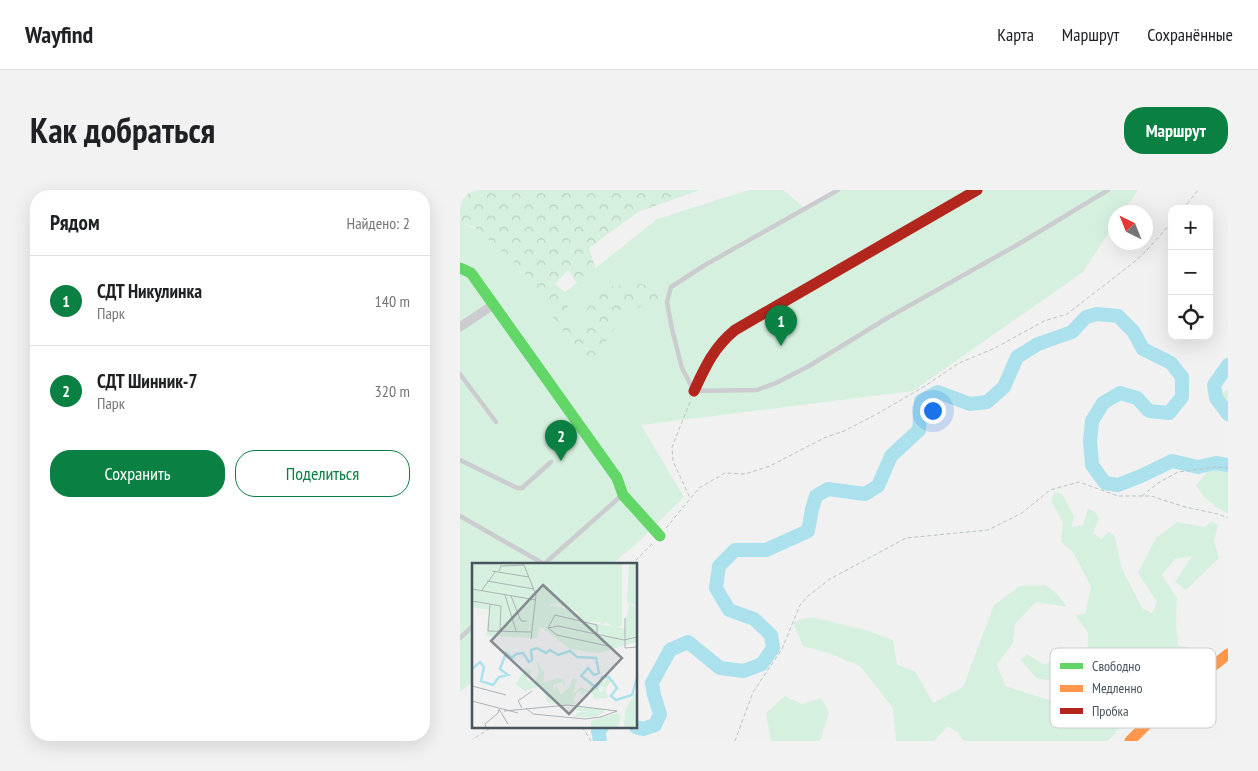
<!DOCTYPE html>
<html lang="ru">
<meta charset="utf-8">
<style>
body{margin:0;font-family:"PT Sans Narrow",sans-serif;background:#f2f2f2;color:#202124}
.controls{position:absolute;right:15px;top:15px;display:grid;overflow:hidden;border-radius:10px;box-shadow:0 5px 20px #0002}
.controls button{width:45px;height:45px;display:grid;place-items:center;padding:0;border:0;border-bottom:1px solid #e0e0e0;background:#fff;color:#202124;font:25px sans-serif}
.compass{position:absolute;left:648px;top:15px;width:45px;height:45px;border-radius:50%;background:#fff;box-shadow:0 5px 20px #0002;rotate:317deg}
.you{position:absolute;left:472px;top:220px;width:18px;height:18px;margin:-12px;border:4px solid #fff;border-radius:50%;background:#1a73e8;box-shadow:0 0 0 8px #1a73e833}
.badge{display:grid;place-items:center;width:32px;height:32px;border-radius:50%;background:#0b8043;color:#fff;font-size:16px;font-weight:700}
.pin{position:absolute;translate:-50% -41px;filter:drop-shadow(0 1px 2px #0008)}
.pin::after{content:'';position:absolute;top:26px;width:18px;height:15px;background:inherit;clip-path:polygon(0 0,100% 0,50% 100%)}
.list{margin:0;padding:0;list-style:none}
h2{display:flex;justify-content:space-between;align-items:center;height:65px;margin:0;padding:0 20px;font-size:21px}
h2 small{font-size:16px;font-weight:400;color:#757577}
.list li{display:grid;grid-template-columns:32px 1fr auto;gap:15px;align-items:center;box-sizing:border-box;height:90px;padding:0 20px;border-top:1px solid #e0e0e0}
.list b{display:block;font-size:19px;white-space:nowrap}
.list p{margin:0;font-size:16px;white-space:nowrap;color:#757577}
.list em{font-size:16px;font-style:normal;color:#757577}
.actions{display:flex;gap:10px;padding:15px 20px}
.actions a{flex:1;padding:11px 0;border:1px solid #0b8043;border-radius:20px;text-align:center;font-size:18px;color:#0b8043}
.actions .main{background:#0b8043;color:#fff}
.icon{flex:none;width:28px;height:28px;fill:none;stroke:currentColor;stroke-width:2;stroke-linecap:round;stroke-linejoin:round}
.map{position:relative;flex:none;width:768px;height:551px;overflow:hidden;border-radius:20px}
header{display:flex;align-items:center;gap:30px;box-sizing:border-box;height:70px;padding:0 25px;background:#fff;border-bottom:1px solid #e0e0e0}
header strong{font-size:24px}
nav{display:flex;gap:28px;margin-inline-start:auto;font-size:18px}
.intro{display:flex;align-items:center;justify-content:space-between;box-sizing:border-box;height:120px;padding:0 30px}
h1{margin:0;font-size:35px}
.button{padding:12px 22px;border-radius:20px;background:#0b8043;color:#fff;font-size:18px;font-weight:700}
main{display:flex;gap:30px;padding:0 30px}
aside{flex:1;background:#fff;border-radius:20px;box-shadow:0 5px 20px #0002}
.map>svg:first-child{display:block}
.green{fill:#d6f0df}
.forest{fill:url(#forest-crowns)}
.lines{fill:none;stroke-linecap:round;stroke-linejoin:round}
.river{stroke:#abe1ed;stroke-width:14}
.path{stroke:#b9c4c1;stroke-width:1;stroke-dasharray:4 2.5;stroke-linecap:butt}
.lane{stroke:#cacccf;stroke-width:4.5}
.street{stroke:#cacccf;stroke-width:9}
.fast{stroke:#63d668;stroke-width:11}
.slow{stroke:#ff974d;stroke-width:11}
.jam{stroke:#b3261e;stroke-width:11}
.inset-river{fill:none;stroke:#abe1ed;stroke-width:2.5}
.inset-road{fill:none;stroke:#adb2b6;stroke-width:1}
.view{fill:#838b91;fill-opacity:0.15;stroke:#838b91;stroke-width:2.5}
.inset-edge{fill:none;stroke:#48545d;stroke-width:2.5}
.key{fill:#fff;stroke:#c8ccce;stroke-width:1}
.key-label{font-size:14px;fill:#48545d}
</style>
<header>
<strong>Wayfind</strong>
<nav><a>Карта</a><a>Маршрут</a><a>Сохранённые</a></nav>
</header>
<div class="intro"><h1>Как добраться</h1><a class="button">Маршрут</a></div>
<main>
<aside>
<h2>Рядом<small>Найдено: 2</small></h2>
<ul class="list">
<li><span class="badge">1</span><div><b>СДТ Никулинка</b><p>Парк</p></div><em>140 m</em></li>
<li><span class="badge">2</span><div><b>СДТ Шинник-7</b><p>Парк</p></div><em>320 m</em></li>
</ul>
<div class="actions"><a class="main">Сохранить</a><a>Поделиться</a></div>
</aside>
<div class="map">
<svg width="768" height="551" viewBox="0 0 768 551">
<defs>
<pattern id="forest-crowns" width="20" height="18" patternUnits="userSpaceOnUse" patternTransform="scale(1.25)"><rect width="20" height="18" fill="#d6f0df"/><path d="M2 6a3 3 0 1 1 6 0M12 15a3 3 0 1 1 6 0" fill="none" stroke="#b9d0c2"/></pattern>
</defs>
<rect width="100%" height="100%" fill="#f1f1f1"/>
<!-- green -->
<path class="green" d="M 289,0 L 324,0 L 346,20 L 377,0 L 678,0 L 663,22 L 656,22 L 655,33 L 623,82 L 453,201 L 181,235 L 224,307 L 175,355 L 151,375 L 14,375 L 14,491 L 0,502 L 0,32 L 34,47 L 94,111 L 197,29 Z
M 766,200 L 768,200 L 768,224 L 756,208 Z
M 756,273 L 768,275 L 768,324 C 754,316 743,308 736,295 Z
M 595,302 L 602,304 L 614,326 L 612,337 L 623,335 L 628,318 L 636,323 L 639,329 L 633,343 L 641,349 L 649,342 L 655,347 L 662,379 L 682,418 L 692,423 L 697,412 L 678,383 L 696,348 L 717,332 L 745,337 L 752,331 L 758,335 L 754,351 L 759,368 L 726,400 L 715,392 L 732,366 L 715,369 L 702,385 L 717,408 L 716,429 L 718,456 L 750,461 L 697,522 L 682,524 L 660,537 L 648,551 L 504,551 L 497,542 L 488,536 L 474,551 L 436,551 L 433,518 L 400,476 L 371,464 L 343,456 L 333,432 L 352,427 L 409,441 L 433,450 L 437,475 L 455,481 L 473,513 L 503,497 L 534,415 L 560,396 L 586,395 L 598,405 L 607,417 L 576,412 L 555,434 L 553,453 L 537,474 L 545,496 L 598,513 L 598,492 L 576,488 L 561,470 L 567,464 L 583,474 L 611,470 L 627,495 L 628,443 L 615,425 L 625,424 L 631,397 L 613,362 L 601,352 L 603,332 L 591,311 Z
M 325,506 L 342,514 L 361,508 L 369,522 L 360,551 L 311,551 L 306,523 Z"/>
<!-- forest -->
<path class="forest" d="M 0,0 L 240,0 L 178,22 L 129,58 L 139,89 L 118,94 L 108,80 L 95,94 L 111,107 L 107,120 L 118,141 L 131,131 L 123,107 L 153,96 L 183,94 L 202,108 C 193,112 181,115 173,121 C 153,135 141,158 131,180 L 79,108 L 70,89 L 50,68 L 14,37 L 0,32 Z"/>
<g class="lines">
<!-- river -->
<path class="river" d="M 768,175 L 754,195 L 756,208 L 768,224
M 176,537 L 183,539 L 195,535 L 200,524 L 194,505 L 192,493 L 210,460 L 228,452 L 260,478 L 284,481 L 302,474 L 313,458 L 311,445 L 294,429 L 269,420 L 256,398 L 259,376 L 275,360 L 306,360 L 348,341 L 352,319 L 356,306 L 368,299 L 405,304 L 418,296 L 431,266 L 459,240 L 461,211 L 478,202 L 510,214 L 527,212 L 544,197 L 557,167 L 578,154 L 612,142 L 626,127 L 637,124 L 658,126 L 673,141 L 683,159 L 711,173 L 722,187 L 722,207 L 709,223 L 689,221 L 677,208 L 660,203 L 643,213 L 632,231 L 630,251 L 632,275 L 645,293 L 658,295 L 681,286 L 712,271 L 738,277 L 756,273 L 768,275
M 140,551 L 138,541 L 142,537"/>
<!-- path -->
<path class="path" d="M 723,19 L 738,0
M 230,212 L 212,257 L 213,271 L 230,308
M 682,306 L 698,293 L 718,282 L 756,277 L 768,278
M 206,338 L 239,298 L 265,283 L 285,284 L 310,276 L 364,248 L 384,241 L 417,224 L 465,196 L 499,173 L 535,158 L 584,131 L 607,124 L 673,73 L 687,60 L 712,32
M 171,375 L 192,354
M 122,537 L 131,551
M 10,551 L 32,537
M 275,551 L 293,502 L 322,459 L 340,415 L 348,406 L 370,389 L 446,348 L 528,340 L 562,323 L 590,300 L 619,292 L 658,306 L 691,306 L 725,317 L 758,324 L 768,328"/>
<!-- lane -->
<path class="lane" d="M 378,0 L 245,75 L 211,97 L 207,112 L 212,139 L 222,178 L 234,201 L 297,200 L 316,193 L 349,176 L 429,127 L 557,55 L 648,0
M 0,184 L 36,232
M 0,270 L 57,298 L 62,298 L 91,272
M 0,326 L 84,374
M 83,375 L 161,306
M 0,448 L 14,435"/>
<!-- street -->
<path class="street" d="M 0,137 L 33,115"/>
<!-- fast -->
<path class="fast" d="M 0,78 L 11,83 L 157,288 L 163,305 L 200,346"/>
<!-- slow -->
<path class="slow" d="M 670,551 L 713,508 L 768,464"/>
<!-- jam -->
<path class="jam" d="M 234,201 C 245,177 254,157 275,140 L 517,0"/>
</g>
<!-- overview -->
<g transform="translate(12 373)">
<rect width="165" height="165" fill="#f1f1f1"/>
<path d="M 24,0 L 57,0 L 70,30 L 70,42 L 89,44 L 104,51 L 105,57 L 153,66 L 154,54 L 165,57 L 165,79 L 127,90 L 98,86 L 68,63 L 65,75 L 14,73 L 17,47 L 0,44 L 0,17 L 6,18 L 18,7 L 21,8 ZM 64,98 L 72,109 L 71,120 L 86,115 L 93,118 L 93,122 L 91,119 L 81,122 L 83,131 L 84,123 L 89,132 L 98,123 L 103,110 L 102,115 L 105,116 L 101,131 L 109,124 L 117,128 L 107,132 L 111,129 L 106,128 L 101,137 L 104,141 L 93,142 L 76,140 L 70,123 L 52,128 L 44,121 L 53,105 L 60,108 L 54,117 L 63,120 L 67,109 ZM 137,114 L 139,118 L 133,126 L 136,135 L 122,136 L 118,122 L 122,122 L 130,130 L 132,124 L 128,123 L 128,115 L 133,121 L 132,115 ZM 103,144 L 130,146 L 132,149 L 123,154 L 101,154 L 107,149 L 121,148 L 106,148 Z" fill="#d6f0df"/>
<path d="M 0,0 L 24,0 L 21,7 L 7,18 L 0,17 ZM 57,0 L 150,0 L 150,62 L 143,65 L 134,59 L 130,62 L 128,59 L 111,59 L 104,48 L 87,41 L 79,40 L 77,44 L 72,41 L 70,48 L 74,45 L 81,52 L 67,53 L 69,27 ZM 157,0 L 165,0 L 165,43 L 155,39 ZM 157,40 L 165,45 L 165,61 L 155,54 ZM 165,127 L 165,165 L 152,165 L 153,147 ZM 145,150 L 149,153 L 146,165 L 119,165 L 119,158 Z" fill="#d6f0df"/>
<path class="inset-river" d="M 0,106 L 8,99 L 12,104 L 9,118 L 21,122 L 27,114 L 36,112 L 28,106 L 34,90 L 40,95 L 44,91 L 51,90 L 57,99 L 60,97 L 59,87 L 65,85 L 74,90 L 78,87 L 86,92 L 98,88 L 105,94 L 124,95 L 127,110 L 122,112 L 116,105 L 109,113 L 125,125 L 130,114 L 137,114 L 145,125 L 139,133 L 144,137 L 160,132 L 165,115"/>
<path class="inset-road" d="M 20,8 L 57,14M 27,8 L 29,3 L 52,2 L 64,32 L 59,76M 15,18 L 62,26M 0,26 L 64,37M 10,27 L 24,8M 33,32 L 44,68M 39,33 L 49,58 L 55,58M 0,38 L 29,43 L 28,68M 18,41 L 16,68 L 59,69M 153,55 L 153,85 L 165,84M 76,65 L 86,63 L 152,77 L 165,74M 125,71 L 125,62 L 83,52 L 76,65 L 85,72 L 140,84M 0,123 L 34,132M 0,138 L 46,150M 50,145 L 46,138 L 60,128M 54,145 L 61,151 L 113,156 L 129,154 L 145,148M 27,146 L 36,161M 32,148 L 96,142 L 145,148M 14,165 L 13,161 L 26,150 L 27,146"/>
<path class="view" d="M 71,22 L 150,95 L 97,151 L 19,78 Z"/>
<rect width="165" height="165" class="inset-edge"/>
</g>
<!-- legend -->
<rect x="590" y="458" width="166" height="80" rx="8" class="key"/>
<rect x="600" y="473" width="23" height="6" fill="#63d668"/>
<rect x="600" y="495" width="23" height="7" fill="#ff974d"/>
<rect x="600" y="518" width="23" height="6" fill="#b3261e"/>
<g class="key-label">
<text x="632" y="481">Свободно</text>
<text x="632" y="503">Медленно</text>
<text x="632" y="526">Пробка</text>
</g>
</svg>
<div class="controls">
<button>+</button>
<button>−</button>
<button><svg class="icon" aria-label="locate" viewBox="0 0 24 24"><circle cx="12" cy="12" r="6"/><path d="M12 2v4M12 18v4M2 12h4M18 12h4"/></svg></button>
</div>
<svg class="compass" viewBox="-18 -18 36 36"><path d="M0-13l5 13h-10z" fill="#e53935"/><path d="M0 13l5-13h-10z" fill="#757577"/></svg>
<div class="you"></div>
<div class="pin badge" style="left:321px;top:156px">1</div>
<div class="pin badge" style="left:101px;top:271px">2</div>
</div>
</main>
